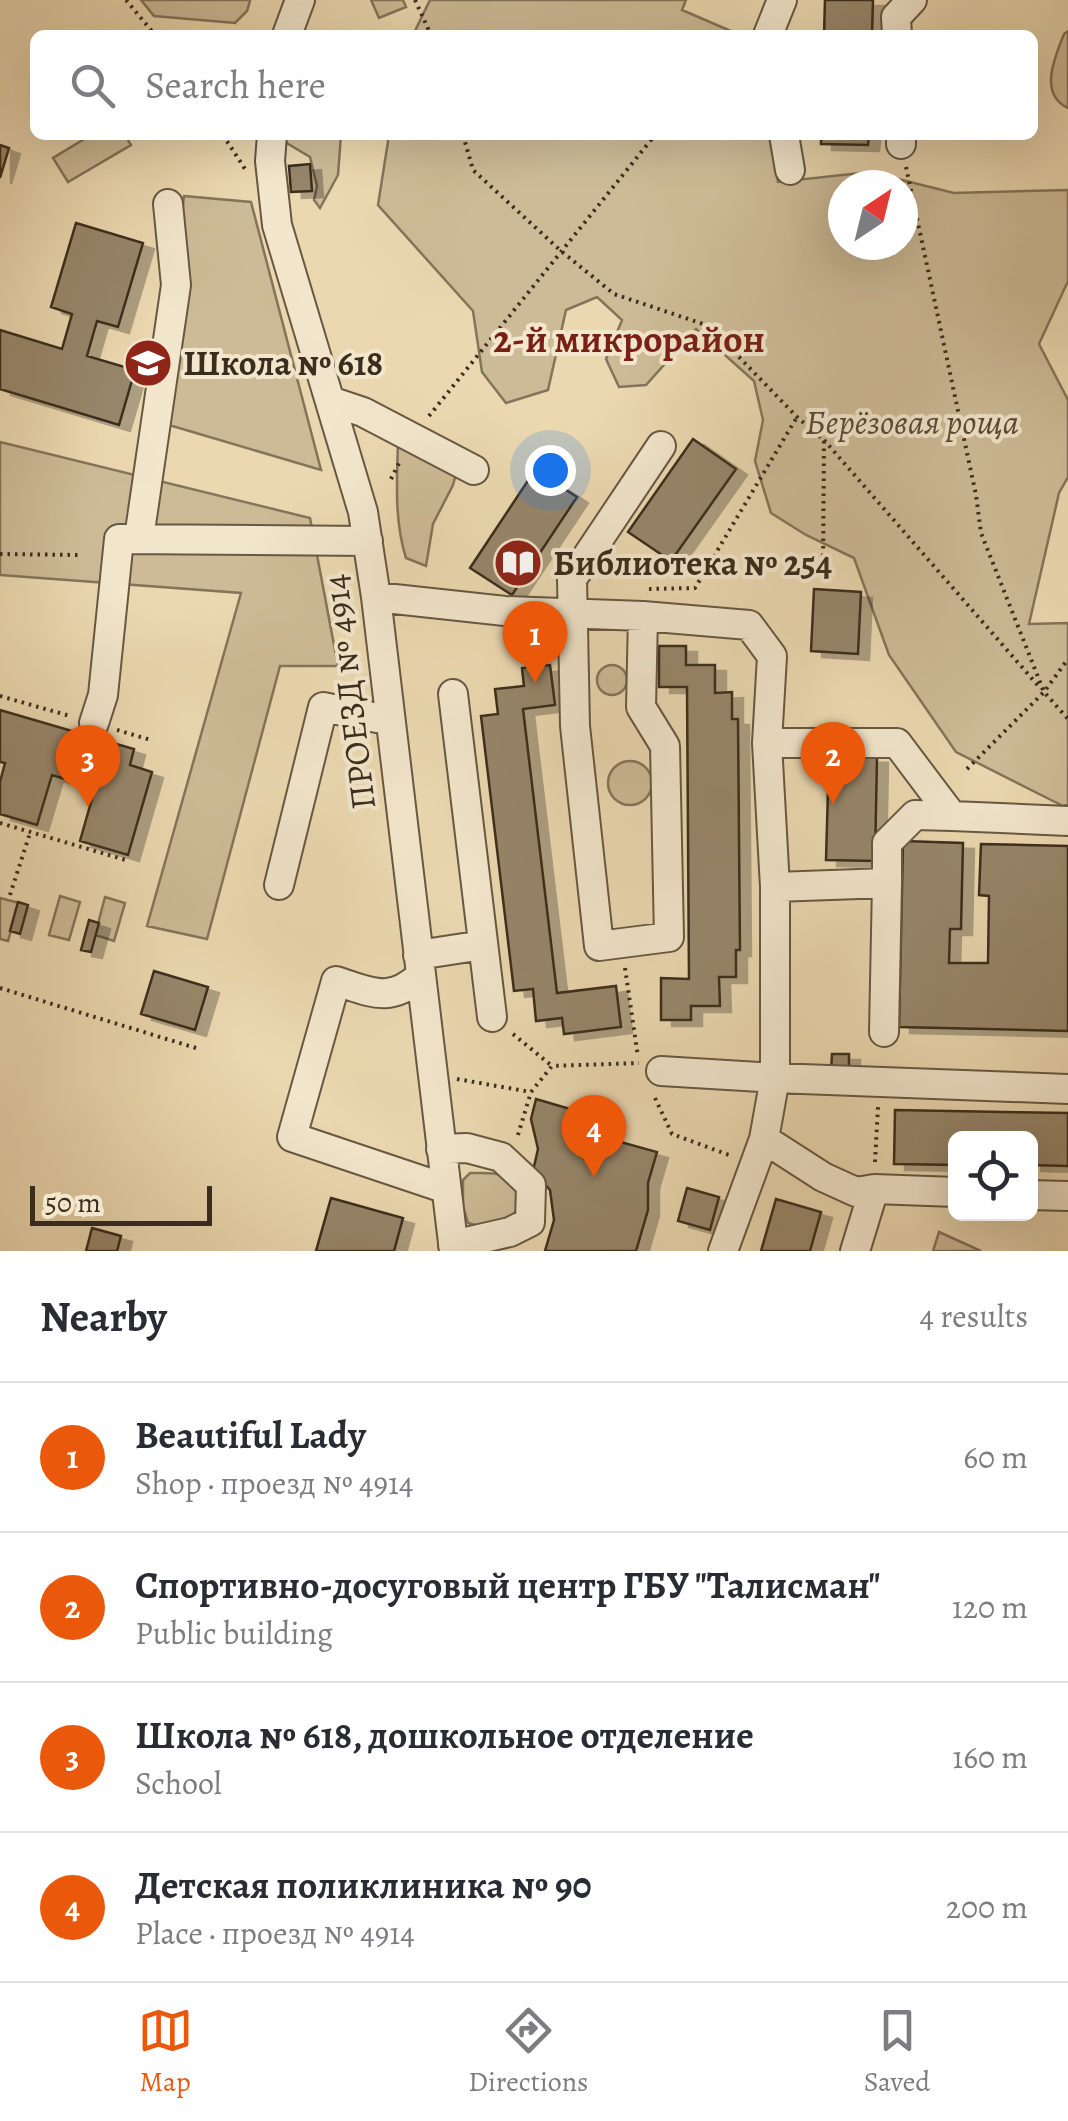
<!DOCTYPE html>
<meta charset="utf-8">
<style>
body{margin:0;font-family:Alegreya,serif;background:#f2f2f3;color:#2b2b33}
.controls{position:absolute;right:30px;bottom:30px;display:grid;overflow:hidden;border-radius:15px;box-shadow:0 10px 40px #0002}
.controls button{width:90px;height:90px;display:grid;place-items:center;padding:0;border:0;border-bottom:2px solid #e1e1e2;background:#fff;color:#2b2b33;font:50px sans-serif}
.compass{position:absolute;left:828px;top:170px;width:90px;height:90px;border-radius:50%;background:#fff;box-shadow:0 10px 40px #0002;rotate:35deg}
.scale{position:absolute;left:30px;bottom:25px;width:182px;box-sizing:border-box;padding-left:10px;border:5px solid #3b2d1e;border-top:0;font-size:28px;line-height:35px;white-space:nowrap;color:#3b2d1e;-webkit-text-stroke:8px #f2e6cc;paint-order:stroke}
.you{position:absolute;left:550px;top:470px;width:35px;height:35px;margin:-25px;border:8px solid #fff;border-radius:50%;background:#1a73e8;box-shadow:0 0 0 15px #1a73e833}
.badge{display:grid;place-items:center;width:65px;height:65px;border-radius:50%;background:#ea580c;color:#fff;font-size:32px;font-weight:700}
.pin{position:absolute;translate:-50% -82px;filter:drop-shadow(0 2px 5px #0008)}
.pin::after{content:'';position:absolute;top:52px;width:35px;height:30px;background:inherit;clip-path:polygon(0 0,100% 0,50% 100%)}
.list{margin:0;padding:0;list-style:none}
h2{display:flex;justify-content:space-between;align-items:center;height:130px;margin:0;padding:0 40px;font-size:42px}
h2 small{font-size:32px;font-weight:400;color:#7c7c81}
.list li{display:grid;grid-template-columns:65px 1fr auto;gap:30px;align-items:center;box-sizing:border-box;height:150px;padding:0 40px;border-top:2px solid #e1e1e2}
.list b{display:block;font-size:38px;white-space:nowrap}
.list p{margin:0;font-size:32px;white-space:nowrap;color:#7c7c81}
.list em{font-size:32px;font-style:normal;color:#7c7c81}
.icon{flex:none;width:55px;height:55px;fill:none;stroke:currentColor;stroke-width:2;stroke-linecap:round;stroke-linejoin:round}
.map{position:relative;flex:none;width:1068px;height:1251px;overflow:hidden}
.search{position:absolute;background:#fff;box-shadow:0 10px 40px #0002;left:30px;right:30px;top:30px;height:110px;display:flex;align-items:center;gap:25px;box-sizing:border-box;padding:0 35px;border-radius:15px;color:#7c7c81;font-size:38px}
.sheet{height:730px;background:#fff}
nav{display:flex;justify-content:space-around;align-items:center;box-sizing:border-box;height:140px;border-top:2px solid #e1e1e2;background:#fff;font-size:28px;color:#7c7c81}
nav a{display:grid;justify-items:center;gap:5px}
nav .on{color:#ea580c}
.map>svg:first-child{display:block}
.green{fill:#cdbb97;stroke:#84745a;stroke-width:2.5;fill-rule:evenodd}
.building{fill:#97866a;stroke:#3b2d1e;stroke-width:2.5;filter:url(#shadow)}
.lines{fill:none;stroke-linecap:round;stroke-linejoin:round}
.minor-casing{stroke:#675842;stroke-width:32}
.path{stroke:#3b2d1e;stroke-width:4;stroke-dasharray:2.5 5;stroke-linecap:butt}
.minor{stroke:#f2e6cc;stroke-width:28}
.labels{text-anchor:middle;stroke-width:8;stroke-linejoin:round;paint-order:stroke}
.poi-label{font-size:35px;font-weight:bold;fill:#3b2d1e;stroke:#f2e6cc;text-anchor:start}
.park-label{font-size:35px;font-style:italic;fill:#584936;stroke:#f2e6cc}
.street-label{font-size:35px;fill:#3b2d1e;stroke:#f2e6cc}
.neighbourhood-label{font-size:38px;font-weight:bold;fill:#7a1f14;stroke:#f2e6cc}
</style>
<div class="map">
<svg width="1068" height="1251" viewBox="0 0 1068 1251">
<defs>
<filter id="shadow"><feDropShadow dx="11" dy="6" stdDeviation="0" flood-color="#0004"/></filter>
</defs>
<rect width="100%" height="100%" fill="#ebd8b0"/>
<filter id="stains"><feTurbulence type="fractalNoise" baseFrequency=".002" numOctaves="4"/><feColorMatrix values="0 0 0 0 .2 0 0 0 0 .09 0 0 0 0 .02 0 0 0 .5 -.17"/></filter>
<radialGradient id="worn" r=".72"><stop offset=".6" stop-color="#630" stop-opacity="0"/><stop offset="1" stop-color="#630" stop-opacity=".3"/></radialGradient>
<!-- green -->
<path class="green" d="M 141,0 L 248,0 L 250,1 L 247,11 L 235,23 L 154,16 Z
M 371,0 L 403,0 L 406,7 L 379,18 Z
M 430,0 L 686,0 L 682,10 L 740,35 L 413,35 Z
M 1068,31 L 1068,108 C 1038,94 1055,57 1064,34 Z
M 91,135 L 125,135 L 131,145 L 68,182 L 53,158 Z
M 285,135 L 341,135 L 338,175 L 320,208 L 314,200 L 317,186 L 310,157 L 285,142 Z
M 389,135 L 770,135 L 778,182 L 870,172 L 954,193 L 1068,190 L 1068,281 L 1039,344 L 1068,400 L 1068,477 L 1059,493 L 1029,624 L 1068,623 L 1068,804 L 1063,806 L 956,752 L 889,655 L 854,558 L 806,535 L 771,513 L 755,461 L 763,420 L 754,381 L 696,329 L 646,385 L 619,387 L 606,359 L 622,320 L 597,297 L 566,310 L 548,390 L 506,403 L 482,372 L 473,311 L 378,205 ZM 843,185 L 903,185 L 903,245 L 843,245 Z
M 184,196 L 251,202 L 321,470 L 169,425 L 180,232 Z
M 398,441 L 457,470 L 453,485 L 433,524 L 426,566 L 406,558 C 394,520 397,480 398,441 Z
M 0,442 L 310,518 L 338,666 L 280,666 L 207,939 L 147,926 L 241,593 L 0,575 Z
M597 680a15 15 0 1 1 30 0a15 15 0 1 1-30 0Z
M608 783a22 22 0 1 1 44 0a22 22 0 1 1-44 0Z
M 60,896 L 80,902 L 69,940 L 49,935 Z
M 105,897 L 125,903 L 114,941 L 95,935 Z
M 0,898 L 19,903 L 8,941 L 0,939 Z
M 470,1173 C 480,1173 493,1172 502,1175 C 517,1179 523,1204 513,1215 C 504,1225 480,1228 468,1223 L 463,1207 L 463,1180 Z
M 939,1232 L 981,1251 L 933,1251 Z"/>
<!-- building -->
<path class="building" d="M 825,0 L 873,0 L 872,35 L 824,35 Z
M 821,135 L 869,135 L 868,145 L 821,144 Z
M 0,145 L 9,148 L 0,178 Z
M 310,164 L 312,191 L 291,192 L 289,166 Z
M 76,223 L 143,243 L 118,327 L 97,321 L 87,356 L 135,370 L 119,425 L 0,389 L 0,330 L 62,349 L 72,314 L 51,307 Z
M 693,439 L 736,469 L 671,561 L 628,532 Z
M 535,470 L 577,497 L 512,595 L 470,568 Z
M 814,589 L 861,592 L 858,654 L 811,651 Z
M 659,646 L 686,646 L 686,665 L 715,665 L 715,693 L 732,692 L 732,719 L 738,719 L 740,950 L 736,950 L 736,977 L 719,977 L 720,1006 L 691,1006 L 691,1020 L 661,1020 L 661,978 L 689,979 L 687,687 L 659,687 Z
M 550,665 L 555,705 L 523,709 L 557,993 L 616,986 L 621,1027 L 564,1034 L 562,1018 L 536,1021 L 533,989 L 514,991 L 481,716 L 498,714 L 495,689 L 524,686 L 522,668 Z
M 0,710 L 134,749 L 130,765 L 152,772 L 128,855 L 80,841 L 95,788 L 52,775 L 37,825 L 0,814 L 0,782 L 5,763 L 0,762 Z
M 829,755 L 877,757 L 875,861 L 826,860 Z
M 903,841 L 963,843 L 961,929 L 950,929 L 949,963 L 988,963 L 989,896 L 979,895 L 981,844 L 1068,846 L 1068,1031 L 899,1027 Z
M 18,902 L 28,905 L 20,934 L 10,931 Z
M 89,920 L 99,923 L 91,952 L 81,950 Z
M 154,971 L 208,987 L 195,1030 L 141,1014 Z
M 832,1054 L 849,1054 L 849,1071 L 831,1071 Z
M 536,1099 L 611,1121 L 606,1138 L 657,1152 L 648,1183 L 648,1210 L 636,1251 L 545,1251 L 554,1220 L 550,1190 L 533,1171 L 538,1149 L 531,1119 Z
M 895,1110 L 1068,1113 L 1068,1166 L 1030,1165 L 1030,1138 L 956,1138 L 956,1165 L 894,1164 Z
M 687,1188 L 719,1197 L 710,1230 L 678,1221 Z
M 331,1198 L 403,1218 L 394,1251 L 316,1251 Z
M 776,1199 L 821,1212 L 810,1251 L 761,1251 Z
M 92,1228 L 121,1236 L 117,1251 L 86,1251 Z"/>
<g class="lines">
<!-- minor casing -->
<g class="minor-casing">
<path id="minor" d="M 287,35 L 300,0
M 768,35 L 782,0
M 897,35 L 896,17 L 912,0
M 272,135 L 270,161 L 277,225 L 363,512 L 376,597 L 454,1251
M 784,135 L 790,170
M 901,135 L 901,144
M 330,401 L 363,412 L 474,470
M 139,538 L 176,285 L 168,204
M 376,597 L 505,611 L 643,616 L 749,625 L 772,656 L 767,743 L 775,887 L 775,1078 L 764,1139 L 723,1251
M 643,616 L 641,707 L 665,746 L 669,937 L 599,946 L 575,726 L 572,579 L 661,446
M 453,694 L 492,1017
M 94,723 L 103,695 L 119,539 L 368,541
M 767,743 L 897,743 L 952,816 L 1068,821
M 279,885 L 323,707 L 377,718 L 389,710
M 775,887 L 887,883 L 887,843 L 915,815 L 952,816
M 418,955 L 483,945
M 420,976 C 390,1004 371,992 336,981 L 292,1137 L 438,1186 L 446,1187
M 884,1032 L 887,883
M 661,1071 L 775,1078 L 1068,1089
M 764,1139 L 823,1177 L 856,1192 L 874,1189
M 441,1149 L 467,1148 L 501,1157 L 531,1185 L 530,1222 L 510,1232 L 453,1245
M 1030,1195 L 1068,1196
M 855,1251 L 874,1189 L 956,1192"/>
</g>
<!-- path -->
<path class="path" d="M 126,0 L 155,35
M 415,0 L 431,35
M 223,135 L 245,169
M 463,135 L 473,170 L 561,251 L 614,294 L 709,326 L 797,417 L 824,440 L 823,574
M 906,167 L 976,495 L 981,533 L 1044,692 L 1068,719
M 429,416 L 655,135
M 824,440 L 1041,689
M 391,479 L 400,461
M 0,554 L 79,555
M 649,589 L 695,588 L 797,417
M 0,696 L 70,716
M 117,730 L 151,740
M 967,769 L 1044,692 L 1068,659
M 0,823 L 129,861
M 10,895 L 30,833
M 625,968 L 638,1057
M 0,988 L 196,1048
M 513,1034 L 552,1066
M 457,1079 L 531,1092
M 655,1098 L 672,1134 L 729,1155
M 518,1135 L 531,1092 L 552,1066 L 639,1063
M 875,1162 L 878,1107"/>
<!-- minor -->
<use href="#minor" class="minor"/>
</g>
<!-- icons -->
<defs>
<g id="school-disc" transform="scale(2.5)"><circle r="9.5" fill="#8f2418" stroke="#f2e6cc"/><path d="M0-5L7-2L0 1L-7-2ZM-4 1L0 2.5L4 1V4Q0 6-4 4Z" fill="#fff"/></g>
<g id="library-disc" transform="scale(2.5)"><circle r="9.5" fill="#8f2418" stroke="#f2e6cc"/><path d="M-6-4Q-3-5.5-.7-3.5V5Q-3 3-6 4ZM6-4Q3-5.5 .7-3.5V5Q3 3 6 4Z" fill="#fff"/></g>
</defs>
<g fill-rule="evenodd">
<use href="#school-disc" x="148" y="363"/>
<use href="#library-disc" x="518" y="563"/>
</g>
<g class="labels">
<!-- poi labels -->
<g class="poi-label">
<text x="183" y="375">Школа № 618</text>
<text x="553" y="575">Библиотека № 254</text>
</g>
<!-- park labels -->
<g class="park-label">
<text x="912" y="434">Берёзовая роща</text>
</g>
<!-- street labels -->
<g class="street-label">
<text transform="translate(349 692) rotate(-97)" y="12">ПРОЕЗД № 4914</text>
</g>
<!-- neighbourhood labels -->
<g class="neighbourhood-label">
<text x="629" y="352">2-й микрорайон</text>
</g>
</g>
<rect width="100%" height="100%" filter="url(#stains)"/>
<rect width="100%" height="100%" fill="url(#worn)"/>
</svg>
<div class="controls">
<button><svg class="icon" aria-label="locate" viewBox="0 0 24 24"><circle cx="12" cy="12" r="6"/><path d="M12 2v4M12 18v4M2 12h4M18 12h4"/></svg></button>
</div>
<svg class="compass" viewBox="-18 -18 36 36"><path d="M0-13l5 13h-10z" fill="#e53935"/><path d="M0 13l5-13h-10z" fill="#7c7c81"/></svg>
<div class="scale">50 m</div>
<div class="you"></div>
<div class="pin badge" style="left:535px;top:683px">1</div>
<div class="pin badge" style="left:833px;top:804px">2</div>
<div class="pin badge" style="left:88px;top:807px">3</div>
<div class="pin badge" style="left:594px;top:1177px">4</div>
<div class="search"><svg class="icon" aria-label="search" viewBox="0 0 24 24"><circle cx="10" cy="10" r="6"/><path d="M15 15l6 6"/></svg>Search here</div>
</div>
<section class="sheet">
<h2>Nearby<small>4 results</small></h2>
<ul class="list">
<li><span class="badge">1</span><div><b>Beautiful Lady</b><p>Shop · проезд № 4914</p></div><em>60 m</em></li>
<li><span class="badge">2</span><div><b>Спортивно-досуговый центр ГБУ &quot;Талисман&quot;</b><p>Public building</p></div><em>120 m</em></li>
<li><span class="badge">3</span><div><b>Школа № 618, дошкольное отделение</b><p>School</p></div><em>160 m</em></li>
<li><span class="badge">4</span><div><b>Детская поликлиника № 90</b><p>Place · проезд № 4914</p></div><em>200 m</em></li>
</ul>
</section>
<nav>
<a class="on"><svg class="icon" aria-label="map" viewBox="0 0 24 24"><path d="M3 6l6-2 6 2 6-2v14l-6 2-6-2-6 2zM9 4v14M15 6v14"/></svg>Map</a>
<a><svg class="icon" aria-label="directions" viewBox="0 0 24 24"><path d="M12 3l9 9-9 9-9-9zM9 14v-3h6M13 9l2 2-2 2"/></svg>Directions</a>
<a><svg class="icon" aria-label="saved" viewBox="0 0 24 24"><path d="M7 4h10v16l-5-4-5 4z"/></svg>Saved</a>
</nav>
